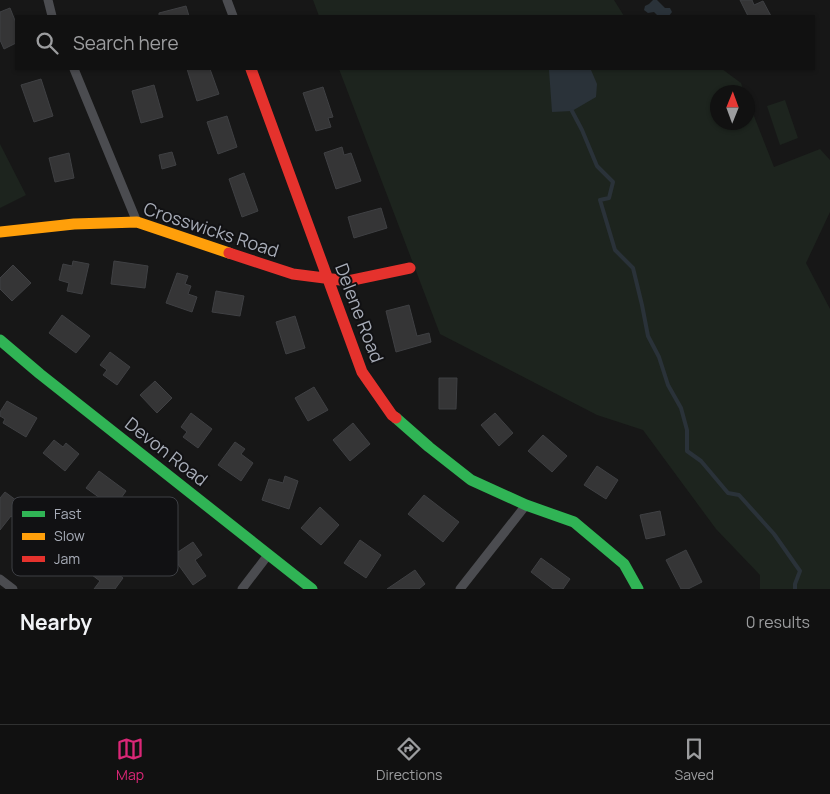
<!DOCTYPE html>
<style>
body{margin:0;font-family:Manrope,sans-serif;background:#1a1a1a;color:#f1f3f6}
.compass{position:absolute;left:710px;top:85px;width:45px;height:45px;border-radius:50%;background:#111;box-shadow:0 1px 4px #0004;rotate:1deg}
.list{margin:0;padding:0;list-style:none}
h2{display:flex;justify-content:space-between;align-items:center;height:65px;margin:0;padding:0 20px;font-size:21px}
h2 small{font-size:16px;font-weight:400;color:#9c9d9f}
.icon{flex:none;width:28px;height:28px;fill:none;stroke:currentColor;stroke-width:2;stroke-linecap:round;stroke-linejoin:round}
.map{position:relative;flex:none;width:830px;height:589px;overflow:hidden}
.search{position:absolute;background:#111;box-shadow:0 1px 4px #0004;left:15px;right:15px;top:15px;height:55px;display:flex;align-items:center;gap:12px;box-sizing:border-box;padding:0 18px;border-radius:0px;color:#9c9d9f;font-size:19px}
.sheet{height:135px;background:#111}
nav{display:flex;justify-content:space-around;align-items:center;box-sizing:border-box;height:70px;border-top:1px solid #303131;background:#111;font-size:14px;color:#9c9d9f}
nav a{display:grid;justify-items:center;gap:2px}
nav .on{color:#db2777}
.map>svg:first-child{display:block}
.green{fill:#1d241e}
.water{fill:#2a3239}
.lines{fill:none;stroke-linecap:round;stroke-linejoin:round}
.stream{stroke:#2a3239;stroke-width:4}
.building{fill:#353536;stroke:#3f4043}
.street{stroke:#4b4c50;stroke-width:9}
.fast{stroke:#30b455;stroke-width:11}
.slow{stroke:#ff9f0a;stroke-width:11}
.jam{stroke:#e5322d;stroke-width:11}
.labels{text-anchor:middle;stroke-width:4;stroke-linejoin:round;paint-order:stroke}
.street-label{font-size:18px;fill:#a8adb8;stroke:#111113}
.key{fill:#111113;stroke:#3e4045;stroke-width:1}
.key-label{font-size:14px;fill:#a8adb8}
</style>
<div class="map">
<svg width="830" height="589" viewBox="0 0 830 589">
<rect width="100%" height="100%" fill="#171717"/>
<!-- green -->
<path class="green" d="M 313,0 L 614,0 L 624,16 L 319,16 Z
M 339,69 L 722,69 L 741,83 L 744,92 L 718,92 L 718,122 L 748,122 L 748,101 L 774,167 L 820,149 L 830,160 L 830,212 L 806,263 L 830,309 L 830,589 L 760,589 L 760,575 L 716,529 L 643,430 L 597,415 L 440,334 Z
M 785,100 L 798,138 L 780,145 L 767,106 Z
M 0,144 L 26,195 L 0,208 Z"/>
<!-- water -->
<path class="water" d="M 653,0 L 657,0 L 665,8 L 670,8 L 672,12 L 669,16 L 658,16 L 654,12 L 648,13 L 644,10 L 645,6 L 649,4 Z
M 550,69 L 588,69 L 591,70 L 597,84 L 596,97 L 572,111 L 552,112 L 549,70 Z"/>
<g class="lines">
<!-- stream -->
<path class="stream" d="M 572,111 L 582,130 L 597,166 L 613,182 L 609,198 L 600,200 L 615,250 L 633,268 L 642,305 L 648,336 L 659,357 L 668,385 L 681,408 L 687,430 L 687,451 L 701,461 L 728,493 L 739,495 L 774,534 L 800,571 L 795,584 L 795,589"/>
</g>
<!-- building -->
<path class="building" d="M 740,0 L 752,0 L 754,5 L 763,1 L 771,16 L 748,16 Z
M 186,6 L 189,16 L 159,16 L 159,13 Z
M 10,8 L 16,23 L 16,43 L 4,49 L 0,40 L 0,12 Z
M 187,69 L 210,69 L 219,94 L 197,101 Z
M 41,79 L 53,116 L 34,122 L 21,85 Z
M 154,85 L 163,117 L 141,123 L 132,91 Z
M 323,87 L 333,117 L 328,118 L 331,127 L 316,131 L 303,93 Z
M 227,116 L 237,147 L 218,154 L 207,122 Z
M 342,147 L 344,155 L 351,153 L 361,181 L 336,189 L 324,153 Z
M 172,152 L 176,165 L 162,169 L 159,155 Z
M 69,153 L 74,178 L 55,182 L 49,158 Z
M 244,173 L 258,211 L 242,217 L 229,179 Z
M 381,208 L 387,228 L 354,238 L 348,217 Z
M 73,261 L 89,264 L 82,294 L 67,291 L 69,283 L 59,280 L 63,264 L 72,266 Z
M 114,261 L 148,266 L 145,288 L 111,284 Z
M 13,265 L 31,283 L 12,301 L 0,289 L 0,278 Z
M 177,273 L 188,276 L 185,284 L 191,286 L 188,294 L 197,297 L 192,312 L 166,303 Z
M 216,291 L 244,296 L 240,316 L 212,312 Z
M 409,305 L 417,336 L 429,333 L 431,342 L 396,352 L 386,311 Z
M 62,315 L 90,336 L 76,353 L 49,333 Z
M 295,316 L 305,348 L 286,354 L 276,322 Z
M 110,352 L 130,367 L 117,385 L 103,375 L 107,370 L 100,365 Z
M 439,378 L 457,378 L 456,409 L 439,409 Z
M 155,381 L 172,398 L 157,413 L 140,395 Z
M 314,387 L 328,410 L 308,421 L 295,398 Z
M 7,401 L 37,418 L 26,437 L 3,423 L 5,419 L 0,416 L 0,412 Z
M 191,413 L 212,429 L 198,448 L 183,437 L 187,432 L 181,427 Z
M 495,413 L 513,433 L 499,446 L 481,425 Z
M 353,423 L 370,444 L 350,461 L 333,440 Z
M 543,435 L 567,456 L 552,472 L 528,451 Z
M 54,440 L 63,447 L 66,443 L 79,454 L 65,471 L 43,453 Z
M 235,442 L 245,449 L 241,454 L 253,463 L 241,481 L 218,465 Z
M 597,466 L 618,480 L 606,499 L 584,485 Z
M 99,471 L 126,491 L 114,508 L 86,488 Z
M 285,476 L 298,481 L 289,509 L 262,500 L 269,479 L 283,483 Z
M 5,492 L 36,515 L 27,528 L 11,516 L 0,530 L 0,498 Z
M 424,495 L 459,522 L 443,542 L 408,514 Z
M 320,507 L 339,525 L 321,545 L 301,528 Z
M 660,511 L 665,535 L 646,539 L 640,515 Z
M 360,540 L 381,555 L 366,578 L 344,563 Z
M 193,542 L 202,555 L 195,560 L 206,576 L 193,585 L 172,556 Z
M 686,550 L 702,582 L 688,589 L 681,589 L 666,560 Z
M 541,558 L 570,579 L 563,589 L 553,589 L 531,572 Z
M 98,559 L 123,578 L 115,589 L 94,589 L 100,581 L 88,572 Z
M 415,570 L 425,584 L 419,589 L 387,589 Z"/>
<g class="lines">
<!-- street -->
<path class="street" d="M 48,0 L 52,16
M 227,0 L 233,16
M 74,69 L 137,222
M 0,579 L 13,589
M 242,589 L 268,555
M 460,589 L 526,505"/>
<!-- fast -->
<path class="fast" d="M 0,340 L 40,374 L 312,589
M 396,418 L 429,447 L 471,480 L 526,505 L 574,522 L 624,564 L 638,589"/>
<!-- slow -->
<path class="slow" d="M 0,232 L 74,224 L 137,222 L 229,253"/>
<!-- jam -->
<path class="jam" d="M 251,69 L 362,372 L 392,415 L 396,418
M 229,253 L 293,274 L 348,281 L 410,268"/>
</g>
<g class="labels">
<!-- street labels -->
<g class="street-label">
<text transform="translate(211 230) rotate(18)" y="6">Crosswicks Road</text>
<text transform="translate(359 313) rotate(69)" y="6">Delene Road</text>
<text transform="translate(166 452) rotate(38)" y="6">Devon Road</text>
</g>
</g>
<!-- legend -->
<rect x="12" y="497" width="166" height="79" rx="8" class="key"/>
<rect x="22" y="511" width="23" height="6" fill="#30b455"/>
<rect x="22" y="533" width="23" height="7" fill="#ff9f0a"/>
<rect x="22" y="556" width="23" height="6" fill="#e5322d"/>
<g class="key-label">
<text x="54" y="519">Fast</text>
<text x="54" y="541">Slow</text>
<text x="54" y="564">Jam</text>
</g>
</svg>
<svg class="compass" viewBox="-18 -18 36 36"><path d="M0-13l5 13h-10z" fill="#e53935"/><path d="M0 13l5-13h-10z" fill="#9c9d9f"/></svg>
<div class="search"><svg class="icon" aria-label="search" viewBox="0 0 24 24"><circle cx="10" cy="10" r="6"/><path d="M15 15l6 6"/></svg>Search here</div>
</div>
<section class="sheet">
<h2>Nearby<small>0 results</small></h2>
<ul class="list">
</ul>
</section>
<nav>
<a class="on"><svg class="icon" aria-label="map" viewBox="0 0 24 24"><path d="M3 6l6-2 6 2 6-2v14l-6 2-6-2-6 2zM9 4v14M15 6v14"/></svg>Map</a>
<a><svg class="icon" aria-label="directions" viewBox="0 0 24 24"><path d="M12 3l9 9-9 9-9-9zM9 14v-3h6M13 9l2 2-2 2"/></svg>Directions</a>
<a><svg class="icon" aria-label="saved" viewBox="0 0 24 24"><path d="M7 4h10v16l-5-4-5 4z"/></svg>Saved</a>
</nav>
